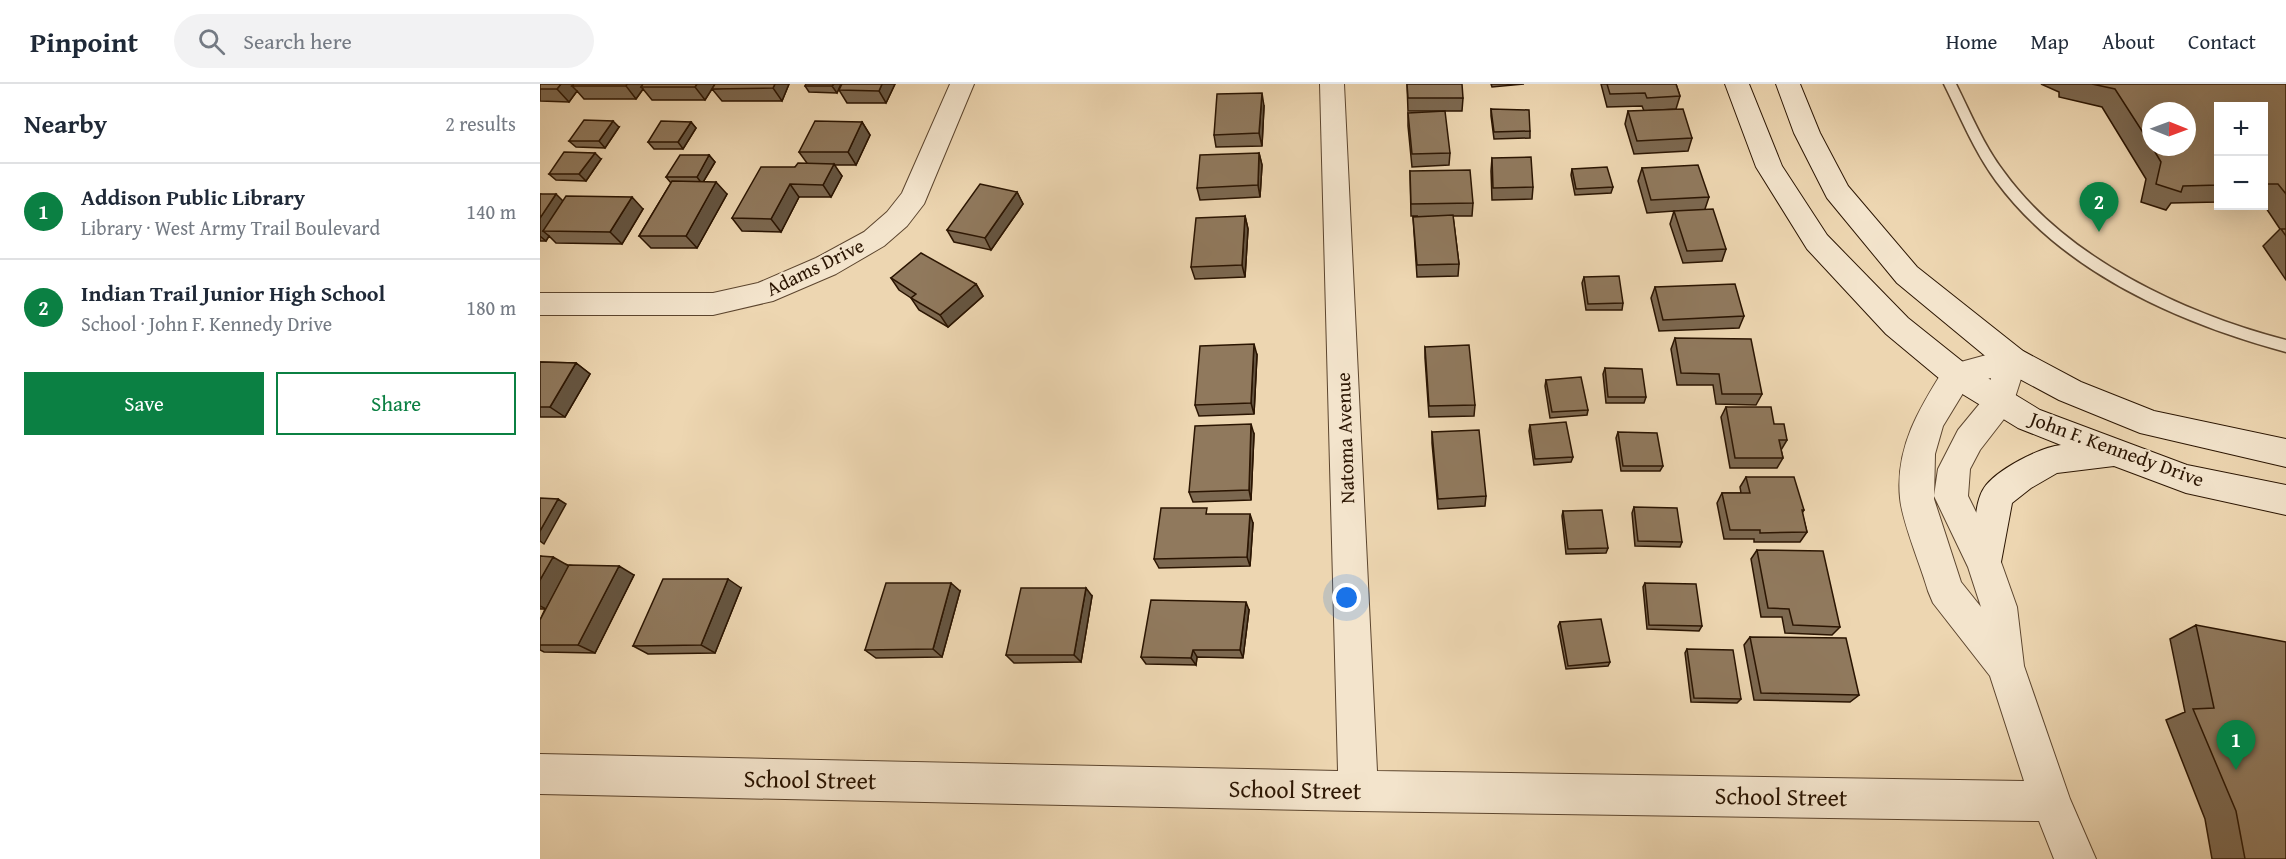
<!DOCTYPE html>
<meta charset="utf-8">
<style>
body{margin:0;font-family:"Gentium Book Plus",serif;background:#f2f2f3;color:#1f2937}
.controls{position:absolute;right:18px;top:18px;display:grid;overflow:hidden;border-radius:0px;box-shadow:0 6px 24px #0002}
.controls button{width:54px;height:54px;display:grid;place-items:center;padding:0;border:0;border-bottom:2px solid #e0e1e3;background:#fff;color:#1f2937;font:30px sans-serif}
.compass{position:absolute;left:1602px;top:18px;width:54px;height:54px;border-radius:50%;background:#fff;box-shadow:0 6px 24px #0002;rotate:91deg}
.you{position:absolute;left:807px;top:514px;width:21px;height:21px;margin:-15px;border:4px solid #fff;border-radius:50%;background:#1a73e8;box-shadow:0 0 0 9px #1a73e833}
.badge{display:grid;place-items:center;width:39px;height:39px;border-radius:50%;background:#0b8043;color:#fff;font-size:20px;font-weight:700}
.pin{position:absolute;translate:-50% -50px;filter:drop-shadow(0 2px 3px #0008)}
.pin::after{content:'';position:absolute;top:32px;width:21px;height:18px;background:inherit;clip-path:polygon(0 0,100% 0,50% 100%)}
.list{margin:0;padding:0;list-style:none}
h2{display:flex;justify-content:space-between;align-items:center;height:78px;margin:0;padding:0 24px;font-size:26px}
h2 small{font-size:20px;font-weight:400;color:#747a83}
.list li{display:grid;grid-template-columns:39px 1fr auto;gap:18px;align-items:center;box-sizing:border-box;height:96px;padding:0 24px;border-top:2px solid #e0e1e3}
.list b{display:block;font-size:22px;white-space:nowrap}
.list p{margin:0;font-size:20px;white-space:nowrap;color:#747a83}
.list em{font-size:20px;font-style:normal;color:#747a83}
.actions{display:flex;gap:12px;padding:18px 24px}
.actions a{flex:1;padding:14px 0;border:2px solid #0b8043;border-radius:0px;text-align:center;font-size:21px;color:#0b8043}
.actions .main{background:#0b8043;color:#fff}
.icon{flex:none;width:33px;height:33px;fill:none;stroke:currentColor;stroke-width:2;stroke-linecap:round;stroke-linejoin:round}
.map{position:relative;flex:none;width:1746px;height:775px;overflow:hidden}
header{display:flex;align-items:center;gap:36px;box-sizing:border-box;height:84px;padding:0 30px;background:#fff;border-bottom:2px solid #e0e1e3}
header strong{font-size:28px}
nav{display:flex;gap:33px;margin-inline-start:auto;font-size:21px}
.search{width:420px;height:54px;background:#f2f2f3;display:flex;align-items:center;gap:15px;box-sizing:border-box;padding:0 21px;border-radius:33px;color:#747a83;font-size:22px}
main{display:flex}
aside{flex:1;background:#fff}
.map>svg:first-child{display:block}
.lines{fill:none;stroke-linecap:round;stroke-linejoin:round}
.service-casing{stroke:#5c452e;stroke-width:3}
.minor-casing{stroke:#5c452e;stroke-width:2}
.secondary-casing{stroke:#2b1502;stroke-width:2}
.service{fill:#f3e4cc;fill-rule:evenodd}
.minor{fill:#f3e4cc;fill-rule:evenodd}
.secondary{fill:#f3e4cc;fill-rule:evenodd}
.wall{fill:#7c6850;stroke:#2b1502;stroke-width:1.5;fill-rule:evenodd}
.shaded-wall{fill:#655541;stroke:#2b1502;stroke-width:1.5}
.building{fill:#90795d;stroke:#2b1502;stroke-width:1.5}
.labels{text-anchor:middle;stroke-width:4.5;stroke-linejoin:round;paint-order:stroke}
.street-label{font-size:20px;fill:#2b1502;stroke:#f3e4cc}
.near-street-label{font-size:24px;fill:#2b1502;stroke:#f3e4cc}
</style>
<header>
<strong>Pinpoint</strong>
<div class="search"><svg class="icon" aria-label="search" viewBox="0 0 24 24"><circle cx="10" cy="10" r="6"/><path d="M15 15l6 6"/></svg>Search here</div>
<nav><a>Home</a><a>Map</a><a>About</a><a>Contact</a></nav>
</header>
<main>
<aside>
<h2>Nearby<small>2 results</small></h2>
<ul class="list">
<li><span class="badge">1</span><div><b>Addison Public Library</b><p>Library · West Army Trail Boulevard</p></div><em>140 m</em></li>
<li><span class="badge">2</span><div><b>Indian Trail Junior High School</b><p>School · John F. Kennedy Drive</p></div><em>180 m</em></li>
</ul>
<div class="actions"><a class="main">Save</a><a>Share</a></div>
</aside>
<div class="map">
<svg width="1746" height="775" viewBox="0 0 1746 775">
<rect width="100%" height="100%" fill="#edd6b1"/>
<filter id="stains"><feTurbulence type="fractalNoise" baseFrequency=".00333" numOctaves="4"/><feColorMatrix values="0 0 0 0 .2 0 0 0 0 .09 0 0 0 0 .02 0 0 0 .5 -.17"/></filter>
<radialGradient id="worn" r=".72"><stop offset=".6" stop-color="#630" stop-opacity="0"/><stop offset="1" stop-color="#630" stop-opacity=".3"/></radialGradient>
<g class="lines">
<!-- service casing -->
<g class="service-casing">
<path id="service" d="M 1404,0 L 1416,0 C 1431,30 1444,62 1464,88 C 1527,175 1645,230 1746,256 L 1746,268 C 1639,239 1523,188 1456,97 C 1434,67 1420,32 1404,0 Z"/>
</g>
<!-- minor casing -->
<g class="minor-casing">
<path id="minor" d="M 410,0 L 434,0 L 384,120 L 367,142 L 344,162 L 296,190 L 233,217 L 173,231 L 0,231 L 0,209 L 173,209 L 218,199 L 276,174 L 324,148 L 347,128 L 362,109 Z
M 780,0 L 804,0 L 837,687 L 1484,697 L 1450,592 L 1393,519 L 1388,507 C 1381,482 1362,438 1360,414 C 1355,363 1380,323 1406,282 L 1472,264 L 1483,267 L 1487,276 L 1471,326 L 1440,366 L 1430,385 L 1428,412 L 1461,478 L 1477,523 L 1484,582 L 1530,715 L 1556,775 L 1514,775 L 1499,737 L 818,727 L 0,710 L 0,670 L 798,687 ZM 1451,294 L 1446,312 L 1418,346 L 1398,385 L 1394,412 L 1428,483 L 1441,523 L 1421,498 L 1394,415 L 1395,370 L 1403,342 L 1428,301 Z"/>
</g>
<!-- secondary casing -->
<g class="secondary-casing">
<path id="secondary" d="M 1185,0 L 1209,0 L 1242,82 L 1287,151 L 1368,234 L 1428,282 L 1500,326 L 1647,381 L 1746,401 L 1746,431 L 1646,409 L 1574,382 L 1517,389 L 1491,404 L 1472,419 L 1461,478 L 1456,489 L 1444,494 L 1432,489 C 1425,475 1429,464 1433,449 C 1436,435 1436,416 1444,404 C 1456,386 1500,363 1521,361 L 1478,344 L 1406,300 L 1346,250 L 1267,165 L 1216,83 Z
M 1236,0 L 1260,0 L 1280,49 L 1308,102 L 1377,183 L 1483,267 L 1541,298 L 1614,327 L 1746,355 L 1746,383 L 1600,349 L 1519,316 L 1461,285 L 1357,199 L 1287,114 L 1254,49 Z"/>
</g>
<!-- service -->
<use href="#service" class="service"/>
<!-- minor -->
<use href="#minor" class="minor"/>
<!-- secondary -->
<use href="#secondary" class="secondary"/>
</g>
<!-- wall -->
<path class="wall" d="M 0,0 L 175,0 L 165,16 L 112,16 L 103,5 L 96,15 L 44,15 L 37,7 L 29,18 L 0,17 Z
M 249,0 L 242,17 L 182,17 L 172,5 Z
M 266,0 L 301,0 L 297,9 L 269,8 L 265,2 Z
M 302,0 L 355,0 L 346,19 L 307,19 L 299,6 Z
M 867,0 L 923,14 L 922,27 L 868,27 Z
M 951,0 L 984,0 L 952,3 Z
M 1061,0 L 1136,0 L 1140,12 L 1136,25 L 1104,27 L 1102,22 L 1067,23 Z
M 1501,0 L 1746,0 L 1746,196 L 1723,162 L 1740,145 L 1724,121 L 1724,22 L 1678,22 L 1678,118 L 1631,119 L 1626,126 L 1601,118 L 1606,95 L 1562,23 L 1519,13 L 1519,8 ZM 1611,27 L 1647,63 L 1611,63 Z
M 724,22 L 722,62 L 676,63 L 674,51 Z
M 951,25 L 990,47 L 990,54 L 954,55 L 951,32 Z
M 1088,27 L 1152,54 L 1148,67 L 1094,70 L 1085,40 Z
M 868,29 L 910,69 L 909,81 L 872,83 L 868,42 Z
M 151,38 L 156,44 L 143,65 L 114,65 L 108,58 Z
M 322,38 L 330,51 L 316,81 L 294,81 L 302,92 L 291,113 L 259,113 L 241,148 L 202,147 L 192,134 L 255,83 L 267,79 L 259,68 Z
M 79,43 L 65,64 L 36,63 L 29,57 Z
M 719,69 L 722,81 L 720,113 L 660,116 L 657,104 Z
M 169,71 L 175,78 L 163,98 L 187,110 L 157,164 L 111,164 L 99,152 L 131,99 L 126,93 Z
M 952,74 L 993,103 L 992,115 L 952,116 L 951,87 Z
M 61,75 L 46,97 L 16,96 L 9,90 Z
M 1102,84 L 1169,113 L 1165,125 L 1186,165 L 1182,177 L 1143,179 L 1130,140 L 1134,127 L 1107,129 L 1098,97 Z
M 1032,85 L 1073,103 L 1071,109 L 1035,111 L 1031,91 Z
M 870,87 L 933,119 L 932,132 L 913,132 L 919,180 L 918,192 L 877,193 L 873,133 L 878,132 L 871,132 Z
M 477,108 L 483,120 L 451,166 L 414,158 L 407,146 Z
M 0,110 L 23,117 L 103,125 L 82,160 L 16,159 L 9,152 L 6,157 L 0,157 Z
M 705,132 L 708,145 L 705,193 L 655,195 L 651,183 Z
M 1044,193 L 1083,219 L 1082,226 L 1046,226 L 1042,199 Z
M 351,194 L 436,200 L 443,212 L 408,243 L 379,226 L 371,214 L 359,206 Z
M 1115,203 L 1204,232 L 1199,244 L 1119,247 L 1111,214 Z
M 1135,254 L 1222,310 L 1216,321 L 1176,320 L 1173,301 L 1137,301 L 1131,265 Z
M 885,263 L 935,321 L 934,332 L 889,333 L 885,274 Z
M 717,271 L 714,330 L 659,332 L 655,321 Z
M 0,278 L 36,279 L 50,290 L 25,333 L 0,333 Z
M 1065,284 L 1106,313 L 1104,319 L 1066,319 L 1063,290 Z
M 1006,296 L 1048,326 L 1047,331 L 1010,334 L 1005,302 Z
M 1186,323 L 1234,340 L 1247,356 L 1241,366 L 1243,374 L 1237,384 L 1190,384 L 1181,333 Z
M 990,341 L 1033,373 L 1031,378 L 994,381 L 989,347 Z
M 892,348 L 946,412 L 945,422 L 898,425 L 892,359 Z
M 1078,348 L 1123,382 L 1120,387 L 1081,387 L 1076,354 Z
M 714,350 L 711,416 L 653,418 L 649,408 Z
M 1206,393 L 1264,426 L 1262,429 L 1267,448 L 1260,458 L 1214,458 L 1214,455 L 1184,455 L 1177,419 L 1182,409 L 1201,409 L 1200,403 Z
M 1094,423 L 1142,458 L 1140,463 L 1095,462 L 1092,429 Z
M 1023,427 L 1068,464 L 1066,469 L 1026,470 L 1022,432 Z
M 713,439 L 710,482 L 619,484 L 614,475 Z
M 1217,466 L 1300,543 L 1292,551 L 1245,549 L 1242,533 L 1221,533 L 1211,475 Z
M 0,472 L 28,481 L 94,491 L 55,569 L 4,568 L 0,566 L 0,536 L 5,525 L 0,525 Z
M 1105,499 L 1162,542 L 1159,547 L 1107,545 L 1103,503 Z
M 201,504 L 175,569 L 108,570 L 93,562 Z
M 420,507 L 402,573 L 336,574 L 325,566 Z
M 552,512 L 541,578 L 474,579 L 466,571 Z
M 709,526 L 703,574 L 657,573 L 656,581 L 606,580 L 601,573 Z
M 1020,538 L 1070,578 L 1068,582 L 1026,585 L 1018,542 Z
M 1656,541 L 1746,775 L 1672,775 L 1665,735 L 1626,636 L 1645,628 L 1630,555 Z
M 1210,553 L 1319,611 L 1310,618 L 1214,616 L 1204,561 Z
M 1147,565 L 1201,615 L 1197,619 L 1151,618 L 1145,569 Z"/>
<!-- shaded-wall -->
<path class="shaded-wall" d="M 21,0 L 42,0 L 32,2 L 37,7 L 29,18 L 17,5 Z
M 87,0 L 106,0 L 101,3 L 103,5 L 96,15 L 86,2 Z
M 157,0 L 175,0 L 165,16 L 155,3 Z
M 235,0 L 249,0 L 242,17 L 233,4 Z
M 294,0 L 301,0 L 297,9 L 292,2 Z
M 342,0 L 355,0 L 346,19 L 339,7 Z
M 722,9 L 724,22 L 722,62 L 719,49 Z
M 73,37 L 79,43 L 65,64 L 59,57 Z
M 151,38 L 156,44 L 143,65 L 138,58 Z
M 322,38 L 330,51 L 316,81 L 308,68 Z
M 55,69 L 61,75 L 46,97 L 39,90 Z
M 719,69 L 722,81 L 720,113 L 718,101 Z
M 169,71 L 175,78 L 162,100 L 157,93 Z
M 294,80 L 302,92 L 291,113 L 283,101 Z
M 176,98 L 187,110 L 157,164 L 146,152 Z
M 250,100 L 259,113 L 241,148 L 231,135 Z
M 477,108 L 483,120 L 451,166 L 445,154 Z
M 16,110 L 29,123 L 3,147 L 9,152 L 6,157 L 0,152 L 0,134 Z
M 92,113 L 103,125 L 82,160 L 70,148 Z
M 705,132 L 708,145 L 705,193 L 702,181 Z
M 436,200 L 443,212 L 408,243 L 400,231 Z
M 714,260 L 717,271 L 714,330 L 711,319 Z
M 36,279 L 50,290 L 25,333 L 10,323 Z
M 711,340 L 714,350 L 711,416 L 709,406 Z
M 18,415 L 26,420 L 4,460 L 0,457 L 0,447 Z
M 710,430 L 713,439 L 710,482 L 707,473 Z
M 13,473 L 29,482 L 6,525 L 0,522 L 0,496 Z
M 79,482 L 94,491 L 55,569 L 38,561 Z
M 188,495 L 201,504 L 175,569 L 161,561 Z
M 411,499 L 420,507 L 402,573 L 393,565 Z
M 546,504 L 552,512 L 541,578 L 534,571 Z
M 706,518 L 709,526 L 703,574 L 700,566 Z
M 653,566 L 657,573 L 656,581 L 651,574 Z"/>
<!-- building -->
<path class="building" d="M 0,0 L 21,0 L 17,5 L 0,5 Z
M 34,0 L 87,0 L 86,2 L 32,2 Z
M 103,0 L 157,0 L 155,3 L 101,3 Z
M 175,0 L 235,0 L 233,4 L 172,5 Z
M 266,0 L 294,0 L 292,2 L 265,2 Z
M 302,0 L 342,0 L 339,7 L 299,6 Z
M 867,0 L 922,0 L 923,14 L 868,14 Z
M 1067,0 L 1136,0 L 1140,12 L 1107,14 L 1105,9 L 1070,10 Z
M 1552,0 L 1746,0 L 1746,110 L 1738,100 L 1724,100 L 1724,22 L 1678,22 L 1678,101 L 1643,102 L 1641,108 L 1616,100 L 1621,78 L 1612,63 L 1647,63 L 1647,27 L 1611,27 L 1611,61 L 1575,5 Z
M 722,9 L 719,49 L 674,51 L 677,10 Z
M 951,25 L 989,26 L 990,47 L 954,48 Z
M 1143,25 L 1152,54 L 1097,57 L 1088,27 Z
M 905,27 L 910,69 L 872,70 L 868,29 Z
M 44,36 L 73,37 L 59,57 L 29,57 Z
M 121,37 L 151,38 L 138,58 L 108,58 Z
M 275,37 L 322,38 L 308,68 L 259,68 Z
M 24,68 L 55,69 L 39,90 L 9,90 Z
M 719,69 L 718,101 L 657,104 L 660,71 Z
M 140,71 L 169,71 L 157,93 L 126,93 Z
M 991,73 L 993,103 L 953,104 L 952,74 Z
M 258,79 L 294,80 L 283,101 L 250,100 L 231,135 L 192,134 L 221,83 L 255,83 Z
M 1158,81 L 1169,113 L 1111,116 L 1102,84 Z
M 1067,83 L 1073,103 L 1036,105 L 1032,85 Z
M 930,86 L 933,119 L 871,120 L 870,87 Z
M 132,97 L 176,98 L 146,152 L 99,152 Z
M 440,100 L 477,108 L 445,154 L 407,146 Z
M 0,110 L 16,110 L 0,134 Z
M 26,112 L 92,113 L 70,148 L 3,147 Z
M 1173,125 L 1186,165 L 1147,167 L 1134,127 Z
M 913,131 L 919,180 L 877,181 L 873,133 Z
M 705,132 L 702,181 L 651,183 L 656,134 Z
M 1741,145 L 1746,145 L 1746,152 Z
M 381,169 L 436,200 L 400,231 L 371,214 L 376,210 L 351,194 Z
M 1079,192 L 1083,219 L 1048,220 L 1044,193 Z
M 1195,200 L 1204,232 L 1123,236 L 1115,203 Z
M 1135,254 L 1211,255 L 1222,310 L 1182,310 L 1179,290 L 1141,289 Z
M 714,260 L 711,319 L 655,321 L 660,262 Z
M 929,261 L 935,321 L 889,322 L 885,263 Z
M 0,278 L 36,279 L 10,323 L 0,323 Z
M 1065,284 L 1102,285 L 1106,313 L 1068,313 Z
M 1041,293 L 1048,326 L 1012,328 L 1006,296 Z
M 1186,323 L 1231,323 L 1234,340 L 1244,340 L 1247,356 L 1239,356 L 1243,374 L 1195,374 Z
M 1026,338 L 1033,373 L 995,375 L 990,341 Z
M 711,340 L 709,406 L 649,408 L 655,342 Z
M 939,346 L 946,412 L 898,415 L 892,348 Z
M 1078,348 L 1117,349 L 1123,382 L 1083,382 Z
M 1206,393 L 1254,393 L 1264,426 L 1262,426 L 1267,448 L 1220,449 L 1220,446 L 1190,446 L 1182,409 L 1210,409 Z
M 0,414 L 18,415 L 0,447 Z
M 1094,423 L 1137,424 L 1142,458 L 1098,457 Z
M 621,424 L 667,424 L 666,430 L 710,430 L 707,473 L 614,475 Z
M 1062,426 L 1068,464 L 1028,465 L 1023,427 Z
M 1217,466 L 1283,467 L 1300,543 L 1253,541 L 1249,525 L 1228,524 Z
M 0,472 L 13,473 L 0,496 Z
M 29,481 L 79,482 L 38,561 L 0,561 L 0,536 Z
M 123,495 L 188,495 L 161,561 L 93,562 Z
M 346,499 L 411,499 L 393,565 L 325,566 Z
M 1105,499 L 1156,500 L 1162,542 L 1109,541 Z
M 481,504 L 546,504 L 534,571 L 466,571 Z
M 611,516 L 706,518 L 700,566 L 653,566 L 651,574 L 601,573 Z
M 1061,535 L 1070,578 L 1028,582 L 1020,538 Z
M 1656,541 L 1746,558 L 1746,775 L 1705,775 L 1696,727 L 1653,625 L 1674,624 Z
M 1210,553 L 1306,554 L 1319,611 L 1221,609 Z
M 1147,565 L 1193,566 L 1201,615 L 1154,614 Z"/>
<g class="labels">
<!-- street labels -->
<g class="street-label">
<text transform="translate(275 183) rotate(-26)" y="7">Adams Drive</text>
<text transform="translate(805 354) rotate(-92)" y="7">Natoma Avenue</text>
<text transform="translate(1577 365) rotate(20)" y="7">John F. Kennedy Drive</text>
</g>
<!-- near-street labels -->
<g class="near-street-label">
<text transform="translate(270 696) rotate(1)" y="8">School Street</text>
<text transform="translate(755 706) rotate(1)" y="8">School Street</text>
<text transform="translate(1241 713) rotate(1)" y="8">School Street</text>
</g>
</g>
<rect width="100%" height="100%" filter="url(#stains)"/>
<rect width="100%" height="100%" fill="url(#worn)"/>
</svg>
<div class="controls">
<button>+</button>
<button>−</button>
</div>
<svg class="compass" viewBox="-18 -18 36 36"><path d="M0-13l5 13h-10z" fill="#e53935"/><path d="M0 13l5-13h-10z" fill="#747a83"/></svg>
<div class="you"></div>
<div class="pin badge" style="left:1696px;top:686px">1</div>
<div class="pin badge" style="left:1559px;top:148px">2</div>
</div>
</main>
